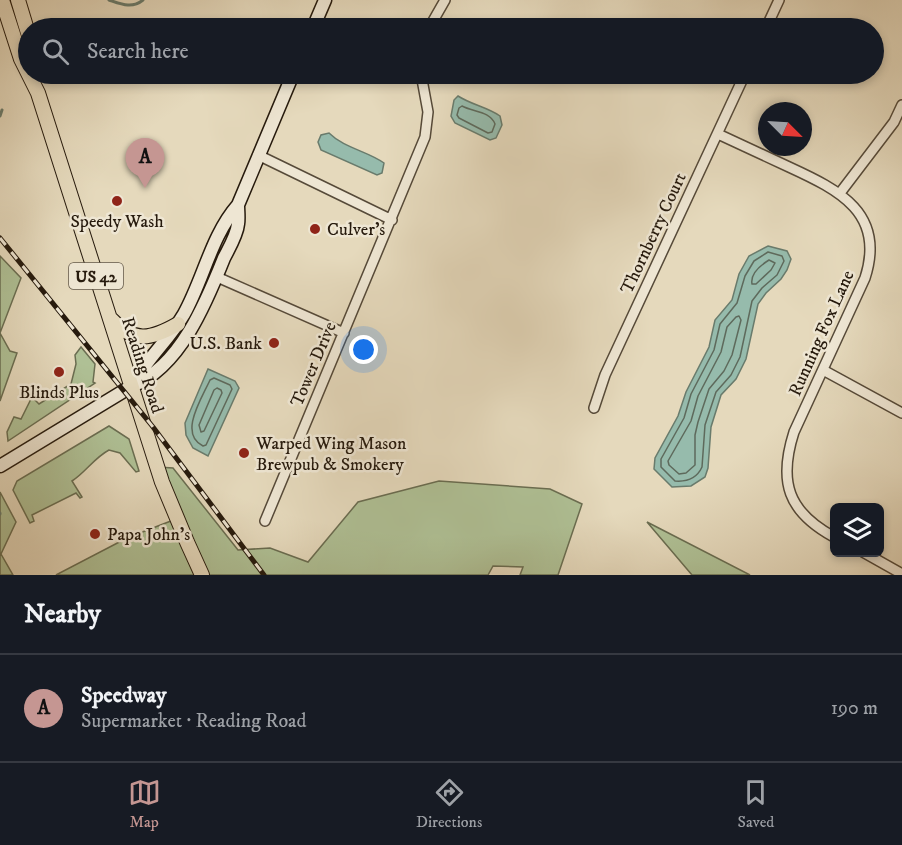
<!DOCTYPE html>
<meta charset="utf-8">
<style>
body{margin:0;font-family:"IM FELL DW Pica",serif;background:#20242c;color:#f1f3f6}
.controls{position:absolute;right:18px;bottom:18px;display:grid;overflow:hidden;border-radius:9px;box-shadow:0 3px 9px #0003}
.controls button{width:54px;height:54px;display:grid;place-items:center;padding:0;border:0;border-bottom:2px solid #363941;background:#171b24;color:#f1f3f6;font:30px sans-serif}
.compass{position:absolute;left:758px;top:102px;width:54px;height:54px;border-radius:50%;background:#171b24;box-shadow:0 3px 9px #0003;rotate:114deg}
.you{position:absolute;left:364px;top:350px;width:21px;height:21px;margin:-15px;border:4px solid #fff;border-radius:50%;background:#1a73e8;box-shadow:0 0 0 9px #1a73e833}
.badge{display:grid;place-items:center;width:39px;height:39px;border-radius:50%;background:#c59692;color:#111;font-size:20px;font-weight:700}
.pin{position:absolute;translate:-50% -50px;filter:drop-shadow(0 2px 3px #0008)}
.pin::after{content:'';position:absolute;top:32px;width:21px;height:18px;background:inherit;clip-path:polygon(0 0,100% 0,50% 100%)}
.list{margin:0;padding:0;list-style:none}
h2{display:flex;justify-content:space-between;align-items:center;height:78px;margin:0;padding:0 24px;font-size:26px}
h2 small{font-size:20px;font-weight:400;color:#9ea1a6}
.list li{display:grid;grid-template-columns:39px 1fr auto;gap:18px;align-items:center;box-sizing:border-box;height:108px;padding:0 24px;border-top:2px solid #363941}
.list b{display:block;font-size:22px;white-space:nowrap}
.list p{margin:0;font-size:20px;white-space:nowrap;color:#9ea1a6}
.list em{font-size:20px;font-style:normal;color:#9ea1a6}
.icon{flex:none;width:33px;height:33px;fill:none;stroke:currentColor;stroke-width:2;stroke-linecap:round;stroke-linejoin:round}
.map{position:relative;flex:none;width:902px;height:575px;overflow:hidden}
.search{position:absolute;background:#171b24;box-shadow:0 3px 9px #0003;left:18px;right:18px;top:18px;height:66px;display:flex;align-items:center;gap:15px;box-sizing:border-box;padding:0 21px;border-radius:33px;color:#9ea1a6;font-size:22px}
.sheet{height:186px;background:#171b24}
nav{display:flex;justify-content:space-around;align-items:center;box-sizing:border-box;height:84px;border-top:2px solid #363941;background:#171b24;font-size:16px;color:#9ea1a6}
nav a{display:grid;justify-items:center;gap:3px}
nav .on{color:#c59692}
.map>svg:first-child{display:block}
.green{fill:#afc095;stroke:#6a6d51;stroke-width:1.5}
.water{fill:#96bbac;stroke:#697b6c;stroke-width:1.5}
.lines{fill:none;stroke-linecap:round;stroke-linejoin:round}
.shore{stroke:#5e6a5c;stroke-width:1.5}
.stream{stroke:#697b6c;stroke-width:3}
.minor-casing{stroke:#564a39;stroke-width:12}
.secondary-casing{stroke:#261a0d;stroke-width:15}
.primary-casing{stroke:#261a0d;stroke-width:16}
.minor{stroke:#eee6d3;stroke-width:9}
.secondary{stroke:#eee6d3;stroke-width:12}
.primary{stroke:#e5d9bc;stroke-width:14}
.rail-casing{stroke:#261a0d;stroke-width:5}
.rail{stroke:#eee6d3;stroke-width:3;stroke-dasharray:9;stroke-linecap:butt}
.poi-dot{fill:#8f2418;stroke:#eee6d3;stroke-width:2}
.labels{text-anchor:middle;stroke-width:5;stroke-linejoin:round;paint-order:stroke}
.shield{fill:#eee6d3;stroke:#625748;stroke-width:1.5}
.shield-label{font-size:16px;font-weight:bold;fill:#261a0d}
.poi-label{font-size:18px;fill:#261a0d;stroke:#eee6d3;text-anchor:start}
.street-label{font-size:18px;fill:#261a0d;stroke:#eee6d3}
</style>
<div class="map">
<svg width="902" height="575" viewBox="0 0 902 575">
<rect width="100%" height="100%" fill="#e5d9bc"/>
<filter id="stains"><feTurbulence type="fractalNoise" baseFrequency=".00333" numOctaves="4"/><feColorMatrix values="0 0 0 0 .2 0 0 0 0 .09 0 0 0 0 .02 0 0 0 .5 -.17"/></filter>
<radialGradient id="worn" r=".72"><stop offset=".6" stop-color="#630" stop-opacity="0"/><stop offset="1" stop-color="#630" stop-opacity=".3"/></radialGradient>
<!-- green -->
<path class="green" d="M 0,256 L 21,278 L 0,333 L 10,351 L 17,353 L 0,401 Z
M 81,347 L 95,364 L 93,382 L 95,383 L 8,441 L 7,432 L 14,417 L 21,419 L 32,397 L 39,404 L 71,384 L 76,364 L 75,355 Z
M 109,426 L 129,439 L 139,471 L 136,472 L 120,453 L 109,450 C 94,458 86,472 72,481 L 82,497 L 80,498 L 76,493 L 32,515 L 34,521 L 30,523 L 13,490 L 17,481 Z
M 157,467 L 173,468 L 238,550 L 270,548 L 308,562 L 358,502 L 439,481 L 550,489 L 582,504 L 558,575 L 520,575 L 523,567 L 493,566 L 488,575 L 56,575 L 127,538 L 176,519 Z
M 0,492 L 16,522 L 1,554 L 13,575 L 0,575 Z
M 647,522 L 750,575 L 692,575 Z"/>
<!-- water -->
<path class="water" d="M 458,96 C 472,105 487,107 500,116 L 502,125 L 496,138 L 490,140 L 455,123 L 451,116 L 454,100 Z
M 329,133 C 344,148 367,151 384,163 L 382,173 L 377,175 L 321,150 L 318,142 L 321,135 Z
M 768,246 L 787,251 L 791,259 L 787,270 L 781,279 L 766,293 L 758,304 L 746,359 L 736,379 L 721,395 L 711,427 L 708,468 L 705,477 L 691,486 L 672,487 L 654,469 L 655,458 L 678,416 L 686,392 L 709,347 L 715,320 L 732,300 L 739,274 L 749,256 Z
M 208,369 L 235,381 L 239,388 L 208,456 L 193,448 L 186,435 L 185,423 Z"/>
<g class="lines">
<!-- shore -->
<path class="shore" d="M 462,106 C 473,112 490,111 495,124 L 492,132 L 488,133 L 459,118 L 457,115 L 459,108 Z
M 768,252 L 782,256 L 784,261 L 777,275 L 762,288 L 752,301 L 740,357 L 731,375 L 716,392 L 705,425 L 702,467 C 697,478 687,482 675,481 L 661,467 L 661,459 L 684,418 L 691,394 L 714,350 L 720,324 L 737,303 L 745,276 L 754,261 Z
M 769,260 L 775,263 L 771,270 L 756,284 L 752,284 C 750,273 761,265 769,260 Z
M 739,316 L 741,320 L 732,355 L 724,371 L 709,389 L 698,422 L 695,435 L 695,465 L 686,473 L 679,474 L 669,465 L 668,461 L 691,421 L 698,396 L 721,352 L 727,327 L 736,317 Z
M 214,378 L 230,385 L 232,389 L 206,445 L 203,446 C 178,434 202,398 210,380 Z
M 217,388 L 221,390 L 222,393 L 204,431 L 201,432 L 199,425 L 214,390 Z"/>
<!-- stream -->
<path class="stream" d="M 109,0 C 121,4 132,9 143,0
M 0,116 L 2,110
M 0,514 L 0,513"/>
<!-- minor casing -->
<g class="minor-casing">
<path id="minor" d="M 429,28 L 445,0
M 766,28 L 779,0
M 718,134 C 742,145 765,156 789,167 C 839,190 886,213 865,278 L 794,432 C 778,482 788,512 834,537
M 258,155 L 392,220
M 840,193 L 894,122 L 902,105
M 217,277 L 344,333
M 823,370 L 902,413
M 594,408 L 605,375 L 745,74
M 265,521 L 425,137 L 428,112 L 421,74
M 863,552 L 902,574"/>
</g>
<!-- secondary casing -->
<g class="secondary-casing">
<path id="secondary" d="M 313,28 L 325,0
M 132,386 C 146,359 169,340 184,314 C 204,278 211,236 238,205 L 293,74
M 0,466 L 132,386 C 180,367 206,303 224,258 C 229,248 237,235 238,224 C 239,218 238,211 238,205"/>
</g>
<!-- primary casing -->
<g class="primary-casing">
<path id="primary" d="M 2,0 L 21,59 L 38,93 L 162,482 L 187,542 L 202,575
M 18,0 L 28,33
M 111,319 C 134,343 150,340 178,324"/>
</g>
<!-- minor -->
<use href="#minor" class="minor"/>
<!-- secondary -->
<use href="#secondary" class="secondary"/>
<!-- primary -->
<use href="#primary" class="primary"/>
<!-- rail casing -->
<g class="rail-casing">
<path id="rail" d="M 0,238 L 153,427 L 264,575"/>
</g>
<!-- rail -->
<use href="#rail" class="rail"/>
</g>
<!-- markers -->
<g class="poi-dot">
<circle cx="117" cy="201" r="6"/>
<circle cx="315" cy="229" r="6"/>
<circle cx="274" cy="343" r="6"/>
<circle cx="59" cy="372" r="6"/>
<circle cx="244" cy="453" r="6"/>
<circle cx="95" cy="534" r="6"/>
</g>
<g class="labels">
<!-- shield labels -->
<rect class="shield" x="69" y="263" width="54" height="26" rx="4.5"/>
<g class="shield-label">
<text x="96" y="282">US 42</text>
</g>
<!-- poi labels -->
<g class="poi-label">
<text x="117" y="227" text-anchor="middle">Speedy Wash</text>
<text x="327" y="235">Culver's</text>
<text x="262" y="349" text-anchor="end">U.S. Bank</text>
<text x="59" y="398" text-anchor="middle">Blinds Plus</text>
<text x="256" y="449">Warped Wing Mason<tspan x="256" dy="21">Brewpub &amp; Smokery</tspan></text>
<text x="107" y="540">Papa John's</text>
</g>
<!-- street labels -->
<g class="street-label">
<text transform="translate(653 233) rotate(-65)" y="6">Thornberry Court</text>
<text transform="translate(821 333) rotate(-66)" y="6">Running Fox Lane</text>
<text transform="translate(313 364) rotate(-67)" y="6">Tower Drive</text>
<text transform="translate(143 365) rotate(72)" y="6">Reading Road</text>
</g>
</g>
<rect width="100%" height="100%" filter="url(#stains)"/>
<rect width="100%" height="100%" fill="url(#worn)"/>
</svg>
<div class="controls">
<button><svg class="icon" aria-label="layers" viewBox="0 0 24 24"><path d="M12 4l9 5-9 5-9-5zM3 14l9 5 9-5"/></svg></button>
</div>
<svg class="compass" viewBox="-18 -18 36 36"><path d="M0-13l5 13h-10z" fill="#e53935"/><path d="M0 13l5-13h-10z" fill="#9ea1a6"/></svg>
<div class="you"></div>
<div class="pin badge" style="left:145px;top:188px">A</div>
<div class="search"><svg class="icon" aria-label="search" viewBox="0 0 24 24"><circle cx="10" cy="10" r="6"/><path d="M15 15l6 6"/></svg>Search here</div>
</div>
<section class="sheet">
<h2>Nearby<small></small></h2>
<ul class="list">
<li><span class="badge">A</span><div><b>Speedway</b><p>Supermarket · Reading Road</p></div><em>190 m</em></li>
</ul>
</section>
<nav>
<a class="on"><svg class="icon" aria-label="map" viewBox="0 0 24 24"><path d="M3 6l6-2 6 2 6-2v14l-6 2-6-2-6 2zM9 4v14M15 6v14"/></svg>Map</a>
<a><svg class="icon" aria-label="directions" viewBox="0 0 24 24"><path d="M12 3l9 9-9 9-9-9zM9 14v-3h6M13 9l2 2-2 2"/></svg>Directions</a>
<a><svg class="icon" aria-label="saved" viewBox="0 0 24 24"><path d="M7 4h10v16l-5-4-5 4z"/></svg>Saved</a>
</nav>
